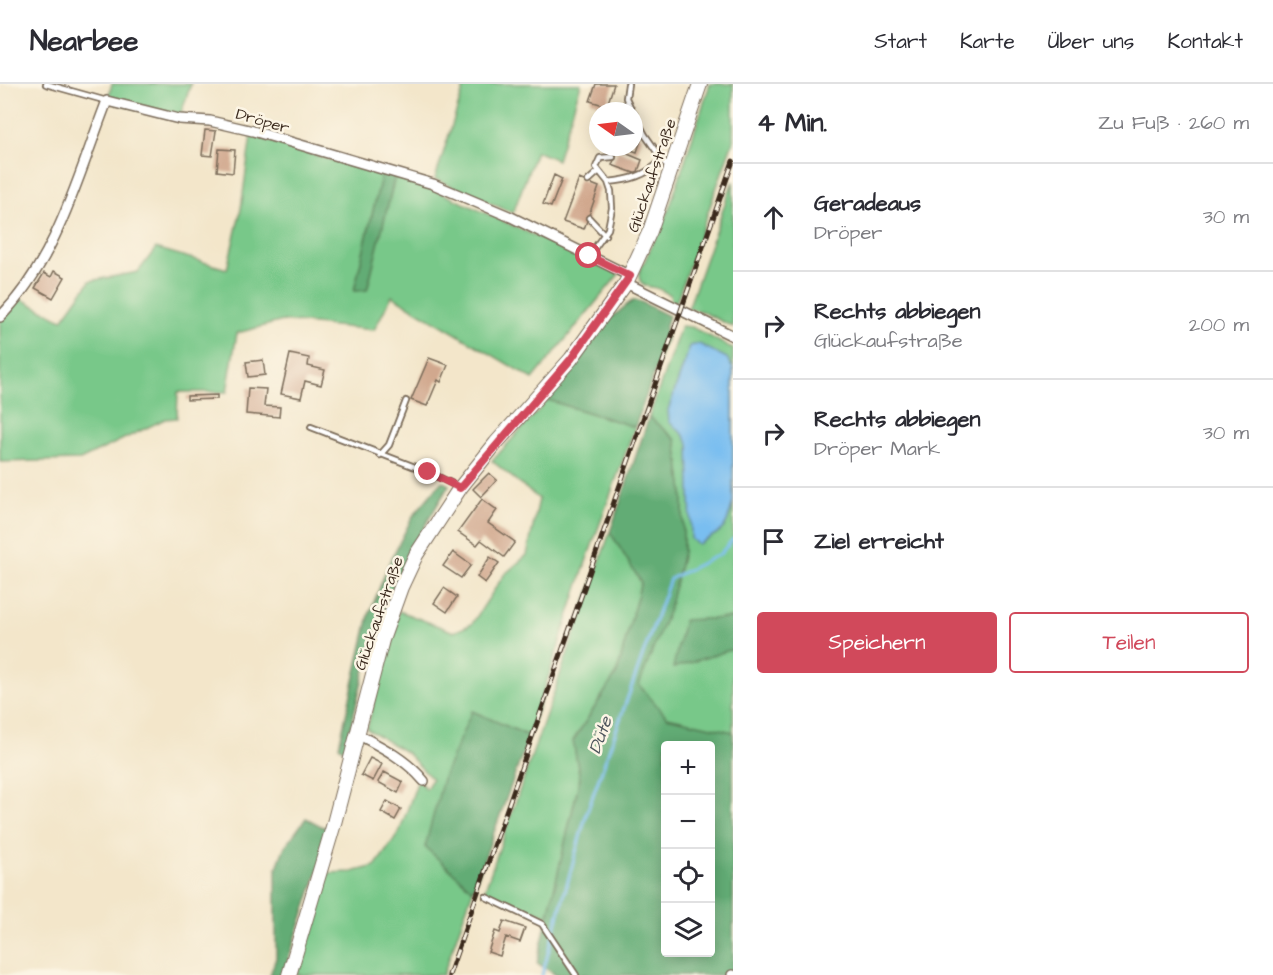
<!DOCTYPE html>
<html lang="de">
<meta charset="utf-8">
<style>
body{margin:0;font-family:"Architects Daughter",sans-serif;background:#f7f7f7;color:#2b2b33}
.controls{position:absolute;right:18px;bottom:18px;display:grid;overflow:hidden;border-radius:6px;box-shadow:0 3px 15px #0003}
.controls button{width:54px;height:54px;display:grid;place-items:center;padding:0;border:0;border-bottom:2px solid #e1e1e2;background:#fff;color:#2b2b33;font:30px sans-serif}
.compass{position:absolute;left:589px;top:18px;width:54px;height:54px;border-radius:50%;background:#fff;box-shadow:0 3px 15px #0003;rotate:284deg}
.stop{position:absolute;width:18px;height:18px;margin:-14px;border:4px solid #d1495b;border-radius:50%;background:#fff}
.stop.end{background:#d1495b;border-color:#fff;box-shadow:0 2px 6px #0008}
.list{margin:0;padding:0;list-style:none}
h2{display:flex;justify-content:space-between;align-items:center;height:78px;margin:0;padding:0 24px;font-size:26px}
h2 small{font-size:20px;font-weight:400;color:#7c7c81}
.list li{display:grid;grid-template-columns:39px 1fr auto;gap:18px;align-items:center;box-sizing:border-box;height:108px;padding:0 24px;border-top:2px solid #e1e1e2}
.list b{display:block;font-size:22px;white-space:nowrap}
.list p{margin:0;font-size:20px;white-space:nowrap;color:#7c7c81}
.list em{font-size:20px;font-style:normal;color:#7c7c81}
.actions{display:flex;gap:12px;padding:18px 24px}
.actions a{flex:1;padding:14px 0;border:2px solid #d1495b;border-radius:6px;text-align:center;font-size:21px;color:#d1495b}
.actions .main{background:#d1495b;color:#fff}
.icon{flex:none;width:33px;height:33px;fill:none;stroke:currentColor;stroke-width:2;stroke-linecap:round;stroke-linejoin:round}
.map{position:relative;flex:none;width:733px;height:891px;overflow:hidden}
header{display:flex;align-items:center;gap:36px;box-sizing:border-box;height:84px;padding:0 30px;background:#fff;border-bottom:2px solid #e1e1e2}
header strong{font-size:28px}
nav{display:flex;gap:33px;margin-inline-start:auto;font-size:21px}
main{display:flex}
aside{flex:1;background:#fff}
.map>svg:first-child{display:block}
.green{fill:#78c889;stroke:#5a7954;stroke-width:1.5}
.forest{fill:#62ac75;stroke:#4e6b4a;stroke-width:1.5;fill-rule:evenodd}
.water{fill:#79bef0;stroke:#5a7487;stroke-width:1.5}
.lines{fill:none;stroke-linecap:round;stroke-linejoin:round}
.stream{stroke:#79bef0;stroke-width:3}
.building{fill:#d1a88e}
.lane-casing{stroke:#7b6c5a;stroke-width:8}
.street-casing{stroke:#7b6c5a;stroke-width:12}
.secondary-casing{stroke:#7b6c5a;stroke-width:16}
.lane{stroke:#fff;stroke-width:4.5}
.street{stroke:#fff;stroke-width:9}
.secondary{stroke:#fff;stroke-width:14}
.rail-casing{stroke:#3b2a1e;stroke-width:5}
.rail{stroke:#fcf5e5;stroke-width:3;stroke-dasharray:9;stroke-linecap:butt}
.route{stroke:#d1495b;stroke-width:8}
.labels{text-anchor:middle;stroke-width:5;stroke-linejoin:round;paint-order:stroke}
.street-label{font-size:16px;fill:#3b2a1e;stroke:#fcf5e5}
.water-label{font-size:18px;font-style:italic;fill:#4e565d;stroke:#fcf5e5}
</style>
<header>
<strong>Nearbee</strong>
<nav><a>Start</a><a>Karte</a><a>Über uns</a><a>Kontakt</a></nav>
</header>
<main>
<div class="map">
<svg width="733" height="891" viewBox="0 0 733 891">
<rect width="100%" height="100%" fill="#fcf5e5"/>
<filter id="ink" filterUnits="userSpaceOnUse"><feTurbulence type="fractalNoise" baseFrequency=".0167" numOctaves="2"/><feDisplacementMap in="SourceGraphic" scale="12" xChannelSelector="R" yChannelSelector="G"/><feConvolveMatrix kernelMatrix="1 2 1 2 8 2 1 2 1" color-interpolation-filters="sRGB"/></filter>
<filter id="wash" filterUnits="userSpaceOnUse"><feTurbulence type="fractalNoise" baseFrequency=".008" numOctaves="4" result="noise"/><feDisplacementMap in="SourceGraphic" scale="24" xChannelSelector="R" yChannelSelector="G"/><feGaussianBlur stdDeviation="1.35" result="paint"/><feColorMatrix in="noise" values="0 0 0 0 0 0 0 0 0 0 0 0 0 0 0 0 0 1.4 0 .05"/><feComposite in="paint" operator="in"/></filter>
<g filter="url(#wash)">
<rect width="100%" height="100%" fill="#f3e6ca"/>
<!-- green -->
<path class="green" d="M 112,0 L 191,0 L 179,35 L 107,17 Z
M 465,0 L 581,0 L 557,76 L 536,67 L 513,129 L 435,95 Z
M 710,0 L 733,0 L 733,57 L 676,219 L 671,216 L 670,211 C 666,209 660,205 656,204 C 645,202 639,202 639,189 L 669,125 Z
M 251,51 L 324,74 L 382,89 L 354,207 L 367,206 L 395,92 L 435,106 L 619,190 L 533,295 L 392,212 L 374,246 L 283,237 L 237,249 L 227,308 L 178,308 L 177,334 L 165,335 L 80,376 L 0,378 L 0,237 L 21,215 L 62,236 L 90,197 L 138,188 L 156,164 L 227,185 L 241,125 Z
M 733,97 L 733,243 L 701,227 L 688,225 Z
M 681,242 L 692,243 L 733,265 L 733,534 L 685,536 L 674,584 L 733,565 L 733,648 L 667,633 L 638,601 L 669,525 L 683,468 L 683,408 L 676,356 L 649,333 Z
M 548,316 L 635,343 L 587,475 L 529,652 L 472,627 L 425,763 L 473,806 L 443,891 L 297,891 L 326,789 L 352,788 L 375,782 L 399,749 L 418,696 L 426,705 L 432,695 L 407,669 L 367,645 L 388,560 L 399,527 L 454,548 L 472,540 L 504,491 L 527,471 L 539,415 L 492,377 Z
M 610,448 L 641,498 L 617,589 L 573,657 L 580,694 L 548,832 L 484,808 Z"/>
<!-- forest -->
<path class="forest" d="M 382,89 L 395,92 L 367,206 L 354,207 Z
M 635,216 L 641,218 L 669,232 L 665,245 L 667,253 L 635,343 L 548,316 L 611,233 C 621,228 625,220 635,216 Z
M 649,333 L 676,356 L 683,408 L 683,468 L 669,525 L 639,601 L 667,633 L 733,648 L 733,887 L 724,891 L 556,891 L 537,879 L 580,694 L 573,657 L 617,589 L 641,498 L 610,448 ZM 666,662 L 710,662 L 710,868 L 666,868 Z
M 442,397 L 449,401 C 425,442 399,483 383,528 C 366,573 357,620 345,666 L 339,662 L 369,531 L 389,479 L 413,432 Z
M 733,534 L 733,565 L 673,584 L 684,536 Z
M 472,627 L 529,652 L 473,806 L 425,763 L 444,691 Z
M 306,734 L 323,743 L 333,743 L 283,891 L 270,891 L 276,874 L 276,786 L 284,764 Z"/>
<!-- water -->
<path class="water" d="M 699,260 L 727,274 L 733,285 L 733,418 C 726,447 724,446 698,460 L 691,455 L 689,360 L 683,350 L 669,338 L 668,326 L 690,262 Z"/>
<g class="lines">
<!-- stream -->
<path class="stream" d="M 542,891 L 587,728 L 670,495 L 720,470 L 733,455"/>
</g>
<g id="blocks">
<!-- building -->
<path class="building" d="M 596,0 L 614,0 L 607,22 L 590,17 Z
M 205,46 L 216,47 L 212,72 L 202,71 Z
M 634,50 L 642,53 L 637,68 L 622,63 L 634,63 Z
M 219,65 L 235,66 L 233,89 L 217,87 Z
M 618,66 L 642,76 L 637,90 L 612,81 Z
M 554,91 L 562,95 L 551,123 L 543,120 Z
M 579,95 L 599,103 L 584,145 L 563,138 Z
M 54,187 L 65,193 L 53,214 L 35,204 L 44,189 L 51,193 Z
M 290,270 L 309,274 L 308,282 L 325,286 L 321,301 L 305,297 L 301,314 L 281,310 Z
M 429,274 L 448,281 L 441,298 L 438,296 L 427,322 L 411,316 Z
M 263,276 L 265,291 L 248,293 L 246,278 Z
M 248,304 L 266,305 L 264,322 L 280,323 L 279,333 L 246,330 Z
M 217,311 L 217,315 L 187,316 L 187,312 Z
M 489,389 L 497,396 L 481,413 L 473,405 Z
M 482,415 L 497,426 L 488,439 L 515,458 L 504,473 L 481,456 L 477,461 L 458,448 Z
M 453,468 L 471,481 L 461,494 L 443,482 Z
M 490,473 L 499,479 L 485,499 L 477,493 Z
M 444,504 L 457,513 L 447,528 L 434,519 Z
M 370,674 L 382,680 L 373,697 L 361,691 Z
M 384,688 L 403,698 L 398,709 L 378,698 Z
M 387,717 L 401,725 L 395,736 L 381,728 Z
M 504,837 L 525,844 L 520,858 L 506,853 L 500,872 L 488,868 L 495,847 L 500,849 Z"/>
</g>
</g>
<g filter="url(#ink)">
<use href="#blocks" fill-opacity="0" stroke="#7b6c5a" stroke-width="1.5"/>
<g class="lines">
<!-- lane casing -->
<g class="lane-casing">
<path id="lane" d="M 46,0 L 107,17
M 628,0 L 626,14 L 632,27
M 634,30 L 645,51 L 669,85
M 588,97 L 599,87
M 608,98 C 630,96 645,92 661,77
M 589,134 L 605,151
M 589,172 L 608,145 L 612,124 L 611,107 L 608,98 L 596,83 L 600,74 L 613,73
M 311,343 L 428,388 L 457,402
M 380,371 L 389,361 L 406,317
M 486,813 L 542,840 L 576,891"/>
</g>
<!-- street casing -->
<g class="street-casing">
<path id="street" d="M 626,199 L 733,252
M 0,233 C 58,174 78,91 107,17 L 179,35 L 210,37 L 253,47 L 433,100 L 511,133 L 630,192
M 357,650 C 382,663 406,675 424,697
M 732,891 L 733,891"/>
</g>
<!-- secondary casing -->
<g class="secondary-casing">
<path id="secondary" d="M 289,891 L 333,743 L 382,556 L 401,503 L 416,471 L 460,404 L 496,359 L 571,275 L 626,199 L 650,147 L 700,0"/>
</g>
<!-- lane -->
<use href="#lane" class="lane"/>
<!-- street -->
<use href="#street" class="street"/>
<!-- secondary -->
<use href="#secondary" class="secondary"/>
<!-- rail casing -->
<g class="rail-casing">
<path id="rail" d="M 449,891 L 733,77"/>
</g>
<!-- rail -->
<use href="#rail" class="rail"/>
</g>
</g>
<g class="lines" filter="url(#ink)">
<!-- route -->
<path class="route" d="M 428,388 L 460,404 L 571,275 L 630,192 L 589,172"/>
</g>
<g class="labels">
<!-- street labels -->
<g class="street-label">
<text transform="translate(263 36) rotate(16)" y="6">Dröper</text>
<text transform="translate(651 91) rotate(-71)" y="6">Glückaufstraße</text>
<text transform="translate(378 529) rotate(-71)" y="6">Glückaufstraße</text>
</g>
<!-- water labels -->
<g class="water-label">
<text transform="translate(600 651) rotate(-70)" y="6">Düte</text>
</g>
</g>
</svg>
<div class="controls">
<button>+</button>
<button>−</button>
<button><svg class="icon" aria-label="locate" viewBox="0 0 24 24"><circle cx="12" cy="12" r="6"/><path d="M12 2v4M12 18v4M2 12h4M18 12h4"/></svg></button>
<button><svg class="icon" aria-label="layers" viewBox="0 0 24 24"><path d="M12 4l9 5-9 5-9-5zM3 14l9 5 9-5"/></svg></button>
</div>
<svg class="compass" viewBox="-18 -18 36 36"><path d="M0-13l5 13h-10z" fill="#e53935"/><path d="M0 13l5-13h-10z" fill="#7c7c81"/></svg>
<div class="stop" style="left:589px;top:172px"></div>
<div class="stop end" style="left:428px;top:388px"></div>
</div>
<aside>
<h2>4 Min.<small>Zu Fuß · 260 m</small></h2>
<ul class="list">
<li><svg class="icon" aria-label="ahead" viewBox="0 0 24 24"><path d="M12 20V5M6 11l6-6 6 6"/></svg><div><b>Geradeaus</b><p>Dröper</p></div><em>30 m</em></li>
<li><svg class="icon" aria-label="right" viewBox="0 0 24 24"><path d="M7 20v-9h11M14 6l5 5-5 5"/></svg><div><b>Rechts abbiegen</b><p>Glückaufstraße</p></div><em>200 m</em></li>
<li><svg class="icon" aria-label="right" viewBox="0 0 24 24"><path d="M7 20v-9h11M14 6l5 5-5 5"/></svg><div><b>Rechts abbiegen</b><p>Dröper Mark</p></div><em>30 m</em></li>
<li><svg class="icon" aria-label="arrive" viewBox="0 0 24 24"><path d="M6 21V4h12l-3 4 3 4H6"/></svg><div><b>Ziel erreicht</b></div></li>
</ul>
<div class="actions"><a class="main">Speichern</a><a>Teilen</a></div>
</aside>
</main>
